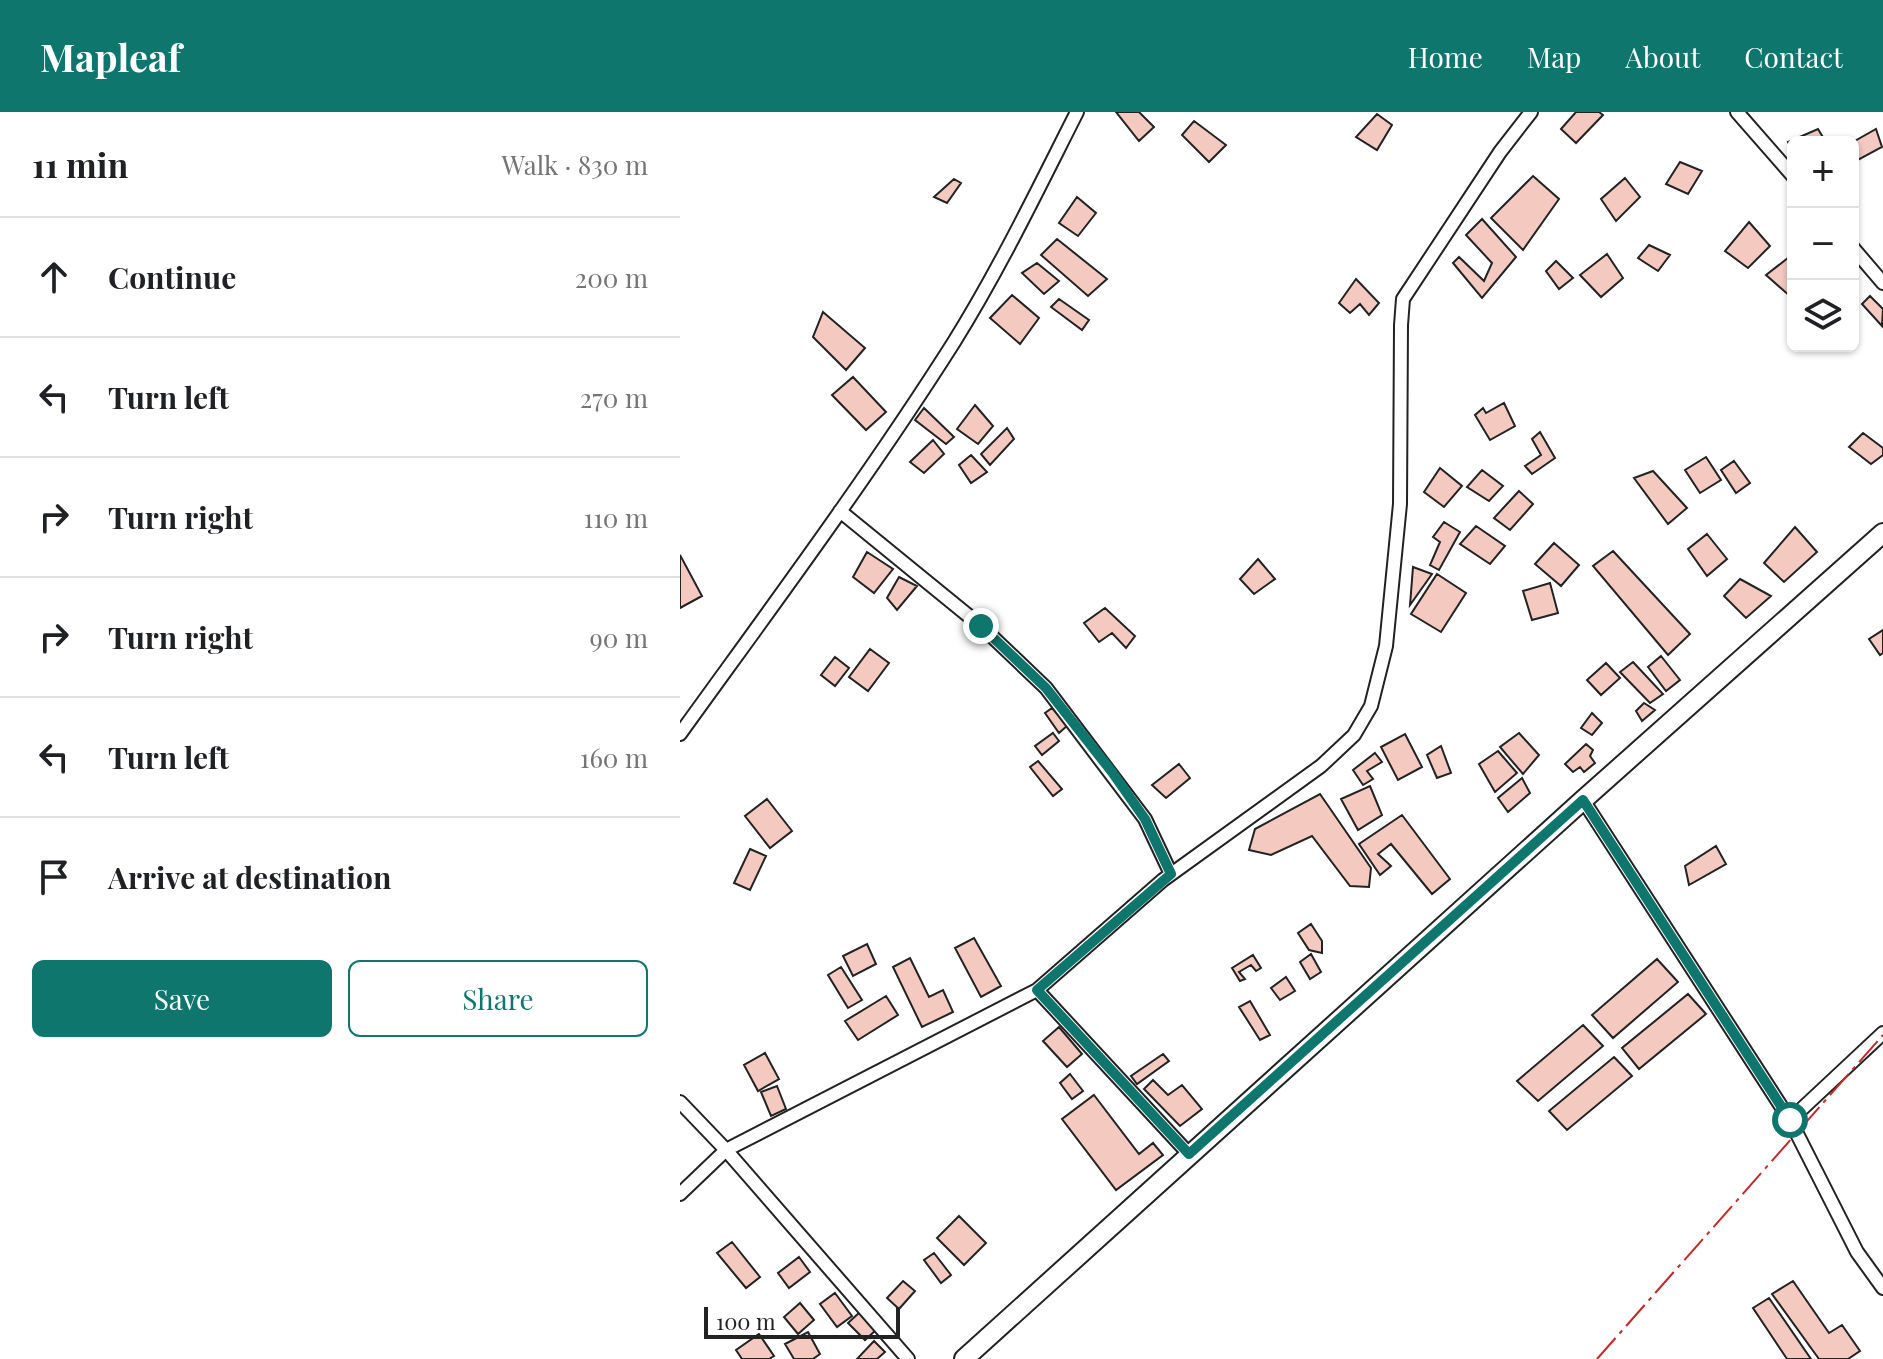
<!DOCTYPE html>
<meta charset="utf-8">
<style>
body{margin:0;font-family:"Playfair Display",serif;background:#f2f2f2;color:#202124}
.controls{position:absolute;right:24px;top:24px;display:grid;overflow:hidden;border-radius:12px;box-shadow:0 2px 6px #0004}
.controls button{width:72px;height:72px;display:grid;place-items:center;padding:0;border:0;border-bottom:2px solid #e0e0e0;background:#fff;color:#202124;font:40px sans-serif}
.scale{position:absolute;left:24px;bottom:20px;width:196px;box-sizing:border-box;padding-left:8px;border:4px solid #222;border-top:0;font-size:22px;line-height:28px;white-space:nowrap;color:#222;-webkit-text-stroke:6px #fff;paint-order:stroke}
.stop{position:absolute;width:24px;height:24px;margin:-18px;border:6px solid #0f766e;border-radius:50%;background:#fff}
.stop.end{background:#0f766e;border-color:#fff;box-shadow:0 2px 8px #0008}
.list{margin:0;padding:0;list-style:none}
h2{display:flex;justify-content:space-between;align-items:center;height:104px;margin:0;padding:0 32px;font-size:34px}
h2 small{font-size:26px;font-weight:400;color:#757577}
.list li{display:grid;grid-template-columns:52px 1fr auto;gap:24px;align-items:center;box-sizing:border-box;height:120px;padding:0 32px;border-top:2px solid #e0e0e0}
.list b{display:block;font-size:30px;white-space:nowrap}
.list em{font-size:26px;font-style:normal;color:#757577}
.actions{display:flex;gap:16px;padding:24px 32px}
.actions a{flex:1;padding:18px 0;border:2px solid #0f766e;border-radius:12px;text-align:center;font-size:28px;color:#0f766e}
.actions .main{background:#0f766e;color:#fff}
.icon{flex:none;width:44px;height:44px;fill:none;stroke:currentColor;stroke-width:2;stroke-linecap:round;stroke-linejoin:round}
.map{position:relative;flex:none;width:1203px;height:1247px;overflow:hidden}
header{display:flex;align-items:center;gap:48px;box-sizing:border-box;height:112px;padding:0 40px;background:#0f766e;color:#fff}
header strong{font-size:38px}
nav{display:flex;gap:44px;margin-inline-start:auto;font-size:28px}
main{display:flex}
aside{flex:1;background:#fff}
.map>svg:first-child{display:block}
.building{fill:#f3c9c0;stroke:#222;stroke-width:2}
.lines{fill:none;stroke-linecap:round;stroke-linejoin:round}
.street-casing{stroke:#222;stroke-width:16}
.primary-casing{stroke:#222;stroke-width:22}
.street{stroke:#fff;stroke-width:12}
.primary{stroke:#fff;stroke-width:18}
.power{stroke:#c62828;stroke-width:2;stroke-dasharray:28 6 4 6;stroke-linecap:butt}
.route{stroke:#0f766e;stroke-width:10}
</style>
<header>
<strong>Mapleaf</strong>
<nav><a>Home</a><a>Map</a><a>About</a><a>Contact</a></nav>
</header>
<main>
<aside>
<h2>11 min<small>Walk · 830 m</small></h2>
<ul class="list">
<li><svg class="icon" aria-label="ahead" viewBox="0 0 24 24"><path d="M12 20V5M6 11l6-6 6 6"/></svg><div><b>Continue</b></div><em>200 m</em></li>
<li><svg class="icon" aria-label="left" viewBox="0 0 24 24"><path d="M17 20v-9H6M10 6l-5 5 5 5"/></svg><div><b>Turn left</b></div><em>270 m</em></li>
<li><svg class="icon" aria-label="right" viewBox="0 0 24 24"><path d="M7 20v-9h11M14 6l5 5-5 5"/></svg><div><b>Turn right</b></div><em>110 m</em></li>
<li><svg class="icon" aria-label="right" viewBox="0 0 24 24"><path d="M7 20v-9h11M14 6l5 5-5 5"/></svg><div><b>Turn right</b></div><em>90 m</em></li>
<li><svg class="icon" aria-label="left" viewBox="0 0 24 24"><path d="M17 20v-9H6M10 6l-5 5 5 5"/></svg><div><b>Turn left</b></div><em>160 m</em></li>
<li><svg class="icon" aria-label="arrive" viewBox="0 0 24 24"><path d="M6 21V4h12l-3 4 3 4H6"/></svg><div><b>Arrive at destination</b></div></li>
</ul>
<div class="actions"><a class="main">Save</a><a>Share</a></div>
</aside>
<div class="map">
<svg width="1203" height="1247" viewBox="0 0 1203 1247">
<rect width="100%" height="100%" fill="#fff"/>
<!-- building -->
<path class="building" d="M 436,0 L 459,0 L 474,15 L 459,29 Z
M 896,0 L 919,0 L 923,3 L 896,31 L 881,17 Z
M 697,2 L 712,13 L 697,38 L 676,25 Z
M 514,9 L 546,33 L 529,50 L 502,23 Z
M 1138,17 L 1144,27 L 1139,30 L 1113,30 L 1113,40 L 1108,30 Z
M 1196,17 L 1202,35 L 1176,49 L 1173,44 L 1173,30 Z
M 1000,50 L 1022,59 L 1008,82 L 986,72 Z
M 853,64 L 879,87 L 843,138 L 811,106 Z
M 945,66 L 960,85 L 936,109 L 921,87 Z
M 274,67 L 281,71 L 267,91 L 254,85 Z
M 397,85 L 416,101 L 398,124 L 379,111 Z
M 802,107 L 836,145 L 802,186 L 773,151 L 779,145 L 804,169 L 812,151 L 786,123 Z
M 1069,110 L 1090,134 L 1068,156 L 1045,139 Z
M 377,127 L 427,167 L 408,184 L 361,143 Z
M 969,133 L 990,143 L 978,159 L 958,146 Z
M 927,142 L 943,166 L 921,185 L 900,163 Z
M 1113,142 L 1113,183 L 1111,185 L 1086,163 Z
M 876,149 L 893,166 L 879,177 L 866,159 Z
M 357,151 L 379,169 L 364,182 L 342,161 Z
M 676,167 L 699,191 L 689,203 L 680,192 L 670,201 L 659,191 Z
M 332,183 L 359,206 L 340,232 L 310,206 Z
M 1190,184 L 1203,197 L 1202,214 L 1182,192 Z
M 379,187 L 409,208 L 402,218 L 371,195 Z
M 143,200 L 185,236 L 166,258 L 133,225 Z
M 173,265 L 206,300 L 186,318 L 152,283 Z
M 824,291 L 835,314 L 810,328 L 795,303 L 803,296 L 806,301 Z
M 295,293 L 313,314 L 298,332 L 277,317 Z
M 244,296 L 274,325 L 266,332 L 235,308 Z
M 327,316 L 334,327 L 310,353 L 301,342 Z
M 860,320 L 875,346 L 852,362 L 845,354 L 861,343 L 852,327 Z
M 1183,321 L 1203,336 L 1203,343 L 1191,352 L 1169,335 Z
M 253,328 L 264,342 L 244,361 L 230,350 Z
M 291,343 L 307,360 L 291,371 L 279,353 Z
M 1026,345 L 1041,368 L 1020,381 L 1005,358 Z
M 1054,349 L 1070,371 L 1056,381 L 1041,358 Z
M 760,356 L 782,374 L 764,395 L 744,380 Z
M 802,358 L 823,374 L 809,389 L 787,375 Z
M 973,359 L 1007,396 L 988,412 L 954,366 Z
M 839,379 L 853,392 L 830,418 L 814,406 Z
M 764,410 L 780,420 L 759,458 L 750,453 L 760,430 L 753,425 Z
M 796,414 L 825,434 L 810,452 L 780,432 Z
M 1115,415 L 1137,440 L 1104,470 L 1084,451 Z
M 1027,422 L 1047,447 L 1027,464 L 1008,437 Z
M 874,431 L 899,453 L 881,474 L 855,452 Z
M 933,439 L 1010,522 L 988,543 L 913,454 Z
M 187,440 L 213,457 L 194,481 L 173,465 Z
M 0,443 L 22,484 L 0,496 Z
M 578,447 L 595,467 L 574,482 L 560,467 Z
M 733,455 L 752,462 L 730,493 Z
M 757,462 L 786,481 L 761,520 L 731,502 Z
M 219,465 L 237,474 L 217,498 L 207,486 Z
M 1060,467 L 1091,484 L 1066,506 L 1044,484 Z
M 870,471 L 878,501 L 852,508 L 843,479 Z
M 425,496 L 455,524 L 446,536 L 432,521 L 419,530 L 404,511 Z
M 1203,518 L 1203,541 L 1200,543 L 1189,527 Z
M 190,537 L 209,551 L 188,579 L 169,565 Z
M 981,544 L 1000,568 L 986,579 L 968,555 Z
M 155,545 L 169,556 L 155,574 L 141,563 Z
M 953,550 L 983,582 L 970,591 L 940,560 Z
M 926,551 L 940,566 L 921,583 L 907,568 Z
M 964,591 L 975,598 L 962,609 L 956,599 Z
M 372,596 L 388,613 L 379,621 L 365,601 Z
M 912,601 L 922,611 L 912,623 L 901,616 Z
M 373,621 L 379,629 L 362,643 L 355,634 Z
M 839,621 L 859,643 L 843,662 L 820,635 Z
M 725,622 L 742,655 L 718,668 L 701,635 Z
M 906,632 L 913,638 L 910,644 L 915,651 L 904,660 L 900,655 L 893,660 L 885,652 Z
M 761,634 L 771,661 L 757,666 L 747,643 Z
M 818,639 L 837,661 L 815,680 L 799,652 Z
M 695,641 L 702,650 L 687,659 L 693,667 L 683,673 L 673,658 Z
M 358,649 L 382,677 L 373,684 L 350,655 Z
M 499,652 L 510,666 L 486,686 L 472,673 Z
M 842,666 L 850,681 L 828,700 L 818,686 Z
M 690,674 L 702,703 L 678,718 L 661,687 Z
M 640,682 L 691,756 L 689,775 L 670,774 L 632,724 L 591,743 L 569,738 L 575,717 Z
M 87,687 L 112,719 L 90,736 L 65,704 Z
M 722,703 L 770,767 L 752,782 L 711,732 L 698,742 L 711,754 L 700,763 L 679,732 Z
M 1036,734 L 1046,752 L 1009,773 L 1005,754 Z
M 70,737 L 86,744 L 70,778 L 54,771 Z
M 631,812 L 642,829 L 642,841 L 629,838 L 618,821 Z
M 294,826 L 321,874 L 301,885 L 275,836 Z
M 187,832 L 196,852 L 173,864 L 163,844 Z
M 631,842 L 641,860 L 630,867 L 620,850 Z
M 573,843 L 581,856 L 576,859 L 571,853 L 559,860 L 565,867 L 560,869 L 552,856 Z
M 230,846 L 249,885 L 263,878 L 273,900 L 242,915 L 213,855 Z
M 977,847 L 998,870 L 933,926 L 912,903 Z
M 161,855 L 182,888 L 168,896 L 148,863 Z
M 606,865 L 615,879 L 600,888 L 591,876 Z
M 1008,882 L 1026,902 L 959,957 L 942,936 Z
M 206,884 L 218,903 L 178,928 L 165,909 Z
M 570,889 L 590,923 L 580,928 L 559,895 Z
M 903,913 L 923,934 L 858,989 L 837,969 Z
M 379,915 L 402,942 L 387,955 L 363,929 Z
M 85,941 L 99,967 L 78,979 L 64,953 Z
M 483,942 L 489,949 L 457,972 L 451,964 Z
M 934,945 L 952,964 L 887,1018 L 869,999 Z
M 390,962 L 403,979 L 392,987 L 380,971 Z
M 473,968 L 488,983 L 502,973 L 522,997 L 500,1014 L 464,977 Z
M 97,974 L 106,997 L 91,1004 L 81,980 Z
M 414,983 L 459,1042 L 473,1031 L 483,1043 L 436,1078 L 382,1007 Z
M 279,1104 L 306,1131 L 284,1153 L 257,1126 Z
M 52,1130 L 80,1165 L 66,1176 L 37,1141 Z
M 254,1141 L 271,1163 L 261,1171 L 244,1148 Z
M 119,1145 L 130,1160 L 109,1176 L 98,1161 Z
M 223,1169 L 235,1179 L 219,1197 L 207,1186 Z
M 1113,1169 L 1149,1221 L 1162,1213 L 1180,1239 L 1168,1247 L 1139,1247 L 1092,1182 Z
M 155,1181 L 172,1204 L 157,1215 L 140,1192 Z
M 1089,1186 L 1131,1247 L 1107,1247 L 1073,1196 Z
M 120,1191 L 134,1208 L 118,1222 L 104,1205 Z
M 180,1200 L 196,1218 L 185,1228 L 168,1211 Z
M 128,1220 L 140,1242 L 133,1247 L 114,1247 L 105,1232 Z
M 79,1222 L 94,1244 L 89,1247 L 62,1247 L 56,1238 Z
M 194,1229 L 205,1240 L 197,1247 L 177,1247 Z"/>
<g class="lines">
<!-- street casing -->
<g class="street-casing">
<path id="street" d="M 1057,0 L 1113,64
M 1173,136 L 1203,171
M 160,399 L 301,514 L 366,576 L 465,707 L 491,762
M 0,622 C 93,493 189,364 274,230 C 320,156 358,77 397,0
M 903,688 L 1110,1008 L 1177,1140 L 1203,1176
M 357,878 L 509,1042
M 0,990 L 46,1038 L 228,1247
M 1110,1008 L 1203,921
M 0,1082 L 46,1038 L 357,878 L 483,768 L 641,654 L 674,623 L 691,594 L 706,534 L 720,392 L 721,213 L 723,187 L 820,40 L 851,0"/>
</g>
<!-- primary casing -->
<g class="primary-casing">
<path id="primary" d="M 284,1247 L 903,688 L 1203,421"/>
</g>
<!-- street -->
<use href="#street" class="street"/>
<!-- primary -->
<use href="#primary" class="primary"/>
<!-- power -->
<path class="power" d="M 917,1247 L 1203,923"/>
</g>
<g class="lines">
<!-- route -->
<path class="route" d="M 301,514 L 366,576 L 432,660 L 465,707 L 491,762 L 357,878 L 509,1042 L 903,688 L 1110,1008"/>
</g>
</svg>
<div class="controls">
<button>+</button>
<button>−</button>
<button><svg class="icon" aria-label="layers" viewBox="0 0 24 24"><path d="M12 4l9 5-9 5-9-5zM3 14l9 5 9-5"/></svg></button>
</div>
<div class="scale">100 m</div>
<div class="stop" style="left:1110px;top:1008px"></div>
<div class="stop end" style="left:301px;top:514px"></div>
</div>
</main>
